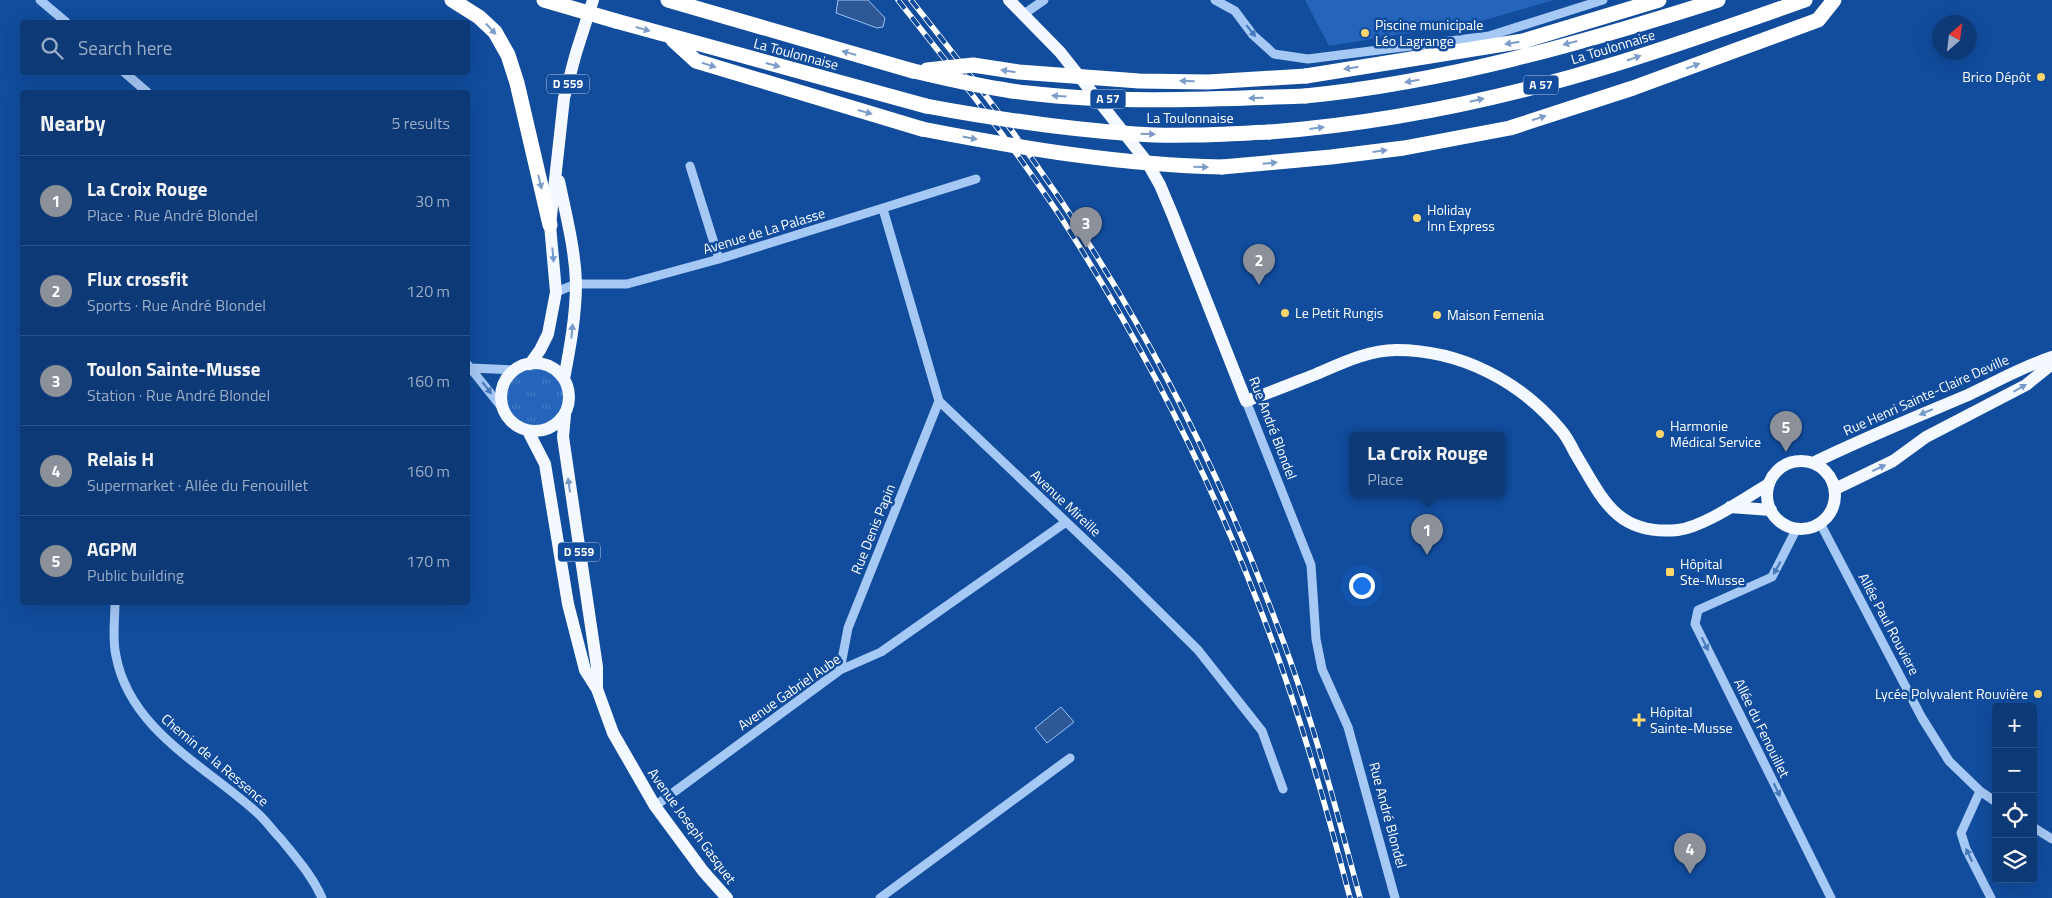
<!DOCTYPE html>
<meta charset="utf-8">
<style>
body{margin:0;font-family:"Titillium Web",sans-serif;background:#16407b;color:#f1f3f6}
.controls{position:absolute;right:15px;bottom:15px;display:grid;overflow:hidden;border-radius:5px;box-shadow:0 5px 20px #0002}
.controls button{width:45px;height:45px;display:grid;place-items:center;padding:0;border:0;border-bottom:1px solid #2d5388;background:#0d3976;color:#f1f3f6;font:25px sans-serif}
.compass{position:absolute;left:1932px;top:15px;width:45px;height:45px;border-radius:50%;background:#0d3976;box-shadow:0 5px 20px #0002;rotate:28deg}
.you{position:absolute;left:1361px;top:585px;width:18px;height:18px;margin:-12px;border:4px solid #fff;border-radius:50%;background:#1a73e8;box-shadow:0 0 0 8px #1a73e833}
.badge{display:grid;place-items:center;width:32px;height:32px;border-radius:50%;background:#8c9099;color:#fff;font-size:16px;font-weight:700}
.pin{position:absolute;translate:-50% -41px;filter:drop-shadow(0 1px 2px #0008)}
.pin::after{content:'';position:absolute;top:26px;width:18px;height:15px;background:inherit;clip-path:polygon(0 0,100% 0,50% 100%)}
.popup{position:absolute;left:1350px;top:432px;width:155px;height:65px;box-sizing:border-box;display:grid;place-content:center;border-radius:5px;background:#0d3976;filter:drop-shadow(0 1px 4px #0005);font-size:16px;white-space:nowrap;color:#9aacc5}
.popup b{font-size:19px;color:#f1f3f6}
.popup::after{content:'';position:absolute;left:50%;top:100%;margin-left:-10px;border:10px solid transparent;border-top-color:#0d3976}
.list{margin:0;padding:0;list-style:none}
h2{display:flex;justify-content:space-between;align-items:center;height:65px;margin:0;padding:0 20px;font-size:21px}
h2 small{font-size:16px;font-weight:400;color:#9aacc5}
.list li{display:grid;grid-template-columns:32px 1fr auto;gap:15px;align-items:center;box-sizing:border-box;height:90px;padding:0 20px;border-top:1px solid #2d5388}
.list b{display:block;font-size:19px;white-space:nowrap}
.list p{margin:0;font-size:16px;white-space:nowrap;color:#9aacc5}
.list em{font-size:16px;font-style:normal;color:#9aacc5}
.icon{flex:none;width:28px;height:28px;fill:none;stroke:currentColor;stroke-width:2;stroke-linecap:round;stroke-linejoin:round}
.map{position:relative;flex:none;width:2052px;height:898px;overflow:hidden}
.search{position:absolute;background:#0d3976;box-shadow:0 5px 20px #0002;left:20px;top:20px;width:450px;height:55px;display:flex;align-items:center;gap:12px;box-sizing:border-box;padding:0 18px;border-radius:5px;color:#9aacc5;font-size:19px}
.panel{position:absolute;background:#0d3976;box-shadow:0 5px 20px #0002;left:20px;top:90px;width:450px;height:515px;border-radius:5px}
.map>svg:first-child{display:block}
.grass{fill:url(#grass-tufts)}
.green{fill:#2465bb}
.water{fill:#2f5996;stroke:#98c3f8}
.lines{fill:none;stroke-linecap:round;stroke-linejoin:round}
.minor{stroke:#a6c8f4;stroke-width:9}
.major{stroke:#f4f8ff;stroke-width:12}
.highway{stroke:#fff;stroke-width:15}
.rail-casing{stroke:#fff;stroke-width:5.5}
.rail{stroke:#114c9d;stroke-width:4;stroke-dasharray:11;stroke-linecap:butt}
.highway-bridge{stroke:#fff;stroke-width:15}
.oneway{fill:#7c9dc9}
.oneway2{fill:#4577bb}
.oneway3{fill:#7799c9}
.poi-dot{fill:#ffd76a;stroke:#114c9d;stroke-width:2}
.labels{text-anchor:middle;stroke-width:5;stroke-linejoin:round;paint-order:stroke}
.shield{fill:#114c9d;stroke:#b8c9e2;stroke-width:1}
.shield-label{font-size:12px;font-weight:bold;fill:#fff}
.poi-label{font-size:14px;fill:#fff;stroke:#114c9d;text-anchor:start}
.street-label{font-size:14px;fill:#fff;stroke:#114c9d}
</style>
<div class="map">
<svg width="2052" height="898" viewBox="0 0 2052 898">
<defs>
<pattern id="grass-tufts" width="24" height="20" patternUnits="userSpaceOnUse" patternTransform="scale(1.25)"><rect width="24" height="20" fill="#2465bb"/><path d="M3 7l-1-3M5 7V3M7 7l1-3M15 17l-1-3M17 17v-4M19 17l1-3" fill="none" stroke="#457cc5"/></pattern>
</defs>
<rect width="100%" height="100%" fill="#114c9d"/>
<!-- grass -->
<path class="grass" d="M501 397a34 34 0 1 1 68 0a34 34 0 1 1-68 0Z"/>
<!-- green -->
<path class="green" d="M 1305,0 L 1554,0 L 1485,20 L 1329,46 Z"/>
<!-- water -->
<path class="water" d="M 838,0 L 868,0 L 885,18 L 883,27 L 877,28 L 836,13 Z
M 1061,707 L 1074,722 L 1047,743 L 1035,728 Z"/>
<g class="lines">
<!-- minor -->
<path class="minor" d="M 40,0 L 66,22
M 1215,0 L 1235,11 L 1253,35 L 1274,54 L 1308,59 L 1489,36 L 1603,0
M 1024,14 L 1044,0
M 124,72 L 147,92
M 690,166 L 719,259
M 883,209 L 939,401 L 1122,575 L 1198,650 L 1262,731 L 1283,789
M 556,292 L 576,284 L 627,284 L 719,259 L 976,179
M 468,365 L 503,409
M 471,368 L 515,370
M 1246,401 L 1311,565 L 1316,639 L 1322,669 L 1348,727 L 1395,898
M 1820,523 L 1922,718 L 1949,761 L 1980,791 L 1996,802
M 1797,528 L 1772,577 L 1698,610 L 1695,624 L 1831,898
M 115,602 C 115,620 112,639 116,656 C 130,730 204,765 255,811 C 265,819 272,830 281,839 C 296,858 312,875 322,898
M 840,670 L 848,628 L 939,401
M 1980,791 L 1961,833 L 1966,849 L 1991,898
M 655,806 L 840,670 L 881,652 L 1066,522
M 2033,827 L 2052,839
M 880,898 L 1070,758"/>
<!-- major -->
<path class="major" d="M 1009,0 L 1060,52 L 1147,162 L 1160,185 L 1173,216 L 1246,401 C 1269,393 1291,384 1314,375 C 1340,364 1368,350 1396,350 C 1461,350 1520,381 1561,430 C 1567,437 1571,445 1575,453 C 1602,498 1616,536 1678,530 C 1704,527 1745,498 1769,484
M 559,181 C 566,215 575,249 576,283 C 576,315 570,348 564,379
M501 397a34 34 0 1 1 68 0a34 34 0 1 1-68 0Z
M 530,364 L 540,350 L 548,334 L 556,292 L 550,225 L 564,98 L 576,53 L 593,0
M 565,415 L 563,437 L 597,667 L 597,689
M 528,431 L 545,464 L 568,604 L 585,670 L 597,689 L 613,733 L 655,806 L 703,871 L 727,898
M1767 495a34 34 0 1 1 68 0a34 34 0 1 1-68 0Z
M 1813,463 C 1864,438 1916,417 1968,395 C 1996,382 2022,367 2052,357
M 1835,489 L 1893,461 L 1926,437 L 2026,385 L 2052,364
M 1730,507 L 1771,510"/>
<!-- highway -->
<path class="highway" d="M 452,0 L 479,17 L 495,32 L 508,55 L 517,83 L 550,225
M 668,0 L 913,71
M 616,21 L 926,106
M 673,40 L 696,61 L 922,129
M 1306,76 L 1523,41 L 1659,0
M 1305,96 C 1446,82 1583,43 1718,0
M 1269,132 C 1388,123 1511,97 1625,61 C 1686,42 1745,21 1805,0
M 1222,167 L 1331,157 L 1404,148 L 1510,128 L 1633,88 L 1818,20 L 1834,0"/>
<!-- rail casing -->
<g class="rail-casing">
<path id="rail" d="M 898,0 C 954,71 1010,141 1060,216 C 1145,347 1216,488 1270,635 C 1302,721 1327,809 1350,898
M 911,0 C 978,84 1043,168 1099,260 C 1171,376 1231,501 1279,630 C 1312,717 1336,808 1360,898"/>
</g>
<!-- rail -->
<use href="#rail" class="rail"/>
<!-- highway-bridge -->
<path class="highway-bridge" d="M 544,0 L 616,21
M 927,70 L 973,65 L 1019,72 L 1139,81 L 1208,82 L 1306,76
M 913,71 C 951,79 989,89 1028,93 C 1120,104 1213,99 1305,96
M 926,106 C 996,119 1064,129 1135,134 C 1179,137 1224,134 1269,132
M 922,129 C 1020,148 1122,165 1222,167"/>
</g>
<!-- one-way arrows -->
<defs><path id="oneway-solid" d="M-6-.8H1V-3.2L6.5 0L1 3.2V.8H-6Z" transform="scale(1.25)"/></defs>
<g class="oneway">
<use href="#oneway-solid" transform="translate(491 29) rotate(47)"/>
<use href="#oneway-solid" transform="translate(643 29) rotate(16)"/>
<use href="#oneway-solid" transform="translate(1512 43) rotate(171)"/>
<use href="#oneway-solid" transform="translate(1570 43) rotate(165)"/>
<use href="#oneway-solid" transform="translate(849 53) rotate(-164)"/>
<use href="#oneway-solid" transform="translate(1634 58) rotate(-19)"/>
<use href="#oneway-solid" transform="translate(709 65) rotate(17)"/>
<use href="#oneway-solid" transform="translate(773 65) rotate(15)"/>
<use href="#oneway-solid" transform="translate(1693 66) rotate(-20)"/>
<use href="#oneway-solid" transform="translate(1351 68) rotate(171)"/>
<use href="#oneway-solid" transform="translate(1008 71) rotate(-171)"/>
<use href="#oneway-solid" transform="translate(1187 81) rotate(-179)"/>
<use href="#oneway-solid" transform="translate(1412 81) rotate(170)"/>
<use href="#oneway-solid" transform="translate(1059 96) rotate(-176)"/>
<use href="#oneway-solid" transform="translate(1256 98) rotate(178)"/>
<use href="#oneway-solid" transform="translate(1477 100) rotate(-13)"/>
<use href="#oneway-solid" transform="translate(865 112) rotate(16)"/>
<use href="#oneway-solid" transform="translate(1539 118) rotate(-18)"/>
<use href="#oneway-solid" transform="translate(1317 128) rotate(-7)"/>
<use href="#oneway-solid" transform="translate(1148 134) rotate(1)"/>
<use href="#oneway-solid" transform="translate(970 138) rotate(11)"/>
<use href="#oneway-solid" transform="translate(1380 151) rotate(-7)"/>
<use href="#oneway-solid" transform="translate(1270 163) rotate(-5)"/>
<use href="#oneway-solid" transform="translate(1201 167) rotate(1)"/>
<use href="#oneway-solid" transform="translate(540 182) rotate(76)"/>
</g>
<g class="oneway2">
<use href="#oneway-solid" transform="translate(1251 31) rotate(51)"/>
<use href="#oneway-solid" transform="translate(487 388) rotate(52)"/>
<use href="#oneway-solid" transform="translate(1777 568) rotate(119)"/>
<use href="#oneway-solid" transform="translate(1705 644) rotate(64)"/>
<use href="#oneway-solid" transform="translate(1777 790) rotate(64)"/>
<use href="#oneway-solid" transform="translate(1969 855) rotate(-115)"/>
</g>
<g class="oneway3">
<use href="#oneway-solid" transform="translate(553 255) rotate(85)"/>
<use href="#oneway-solid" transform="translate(572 331) rotate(-85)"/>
<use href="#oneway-solid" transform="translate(2020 388) rotate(-30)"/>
<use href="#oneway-solid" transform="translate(1926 412) rotate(157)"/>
<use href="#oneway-solid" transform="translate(1879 468) rotate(-25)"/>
<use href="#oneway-solid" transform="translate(569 485) rotate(-98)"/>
</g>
<!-- markers -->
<g class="poi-dot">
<circle cx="1365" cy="33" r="5"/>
<circle cx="2041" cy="77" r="5"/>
<circle cx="1417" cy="218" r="5"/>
<circle cx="1285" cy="313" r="5"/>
<circle cx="1437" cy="315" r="5"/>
<circle cx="1660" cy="434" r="5"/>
<rect x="1665" y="567" width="10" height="10" rx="2.5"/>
<circle cx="2038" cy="694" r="5"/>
<path d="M1636.5 712.5h5v5h5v5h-5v5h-5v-5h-5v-5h5z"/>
</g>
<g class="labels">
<!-- shield labels -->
<g class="shield">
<rect x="547" y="74.5" width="42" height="19" rx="4"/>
<rect x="1523.5" y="75.5" width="35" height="19" rx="4"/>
<rect x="1090.5" y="89.5" width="35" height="19" rx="4"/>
<rect x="558" y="542.5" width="42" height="19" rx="4"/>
</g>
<g class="shield-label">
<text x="568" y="88">D 559</text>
<text x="1541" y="89">A 57</text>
<text x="1108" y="103">A 57</text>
<text x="579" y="556">D 559</text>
</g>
<!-- poi labels -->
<g class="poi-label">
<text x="1375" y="30">Piscine municipale<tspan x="1375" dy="16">Léo Lagrange</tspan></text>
<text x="2031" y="82" text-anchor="end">Brico Dépôt</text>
<text x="1427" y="215">Holiday<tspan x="1427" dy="16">Inn Express</tspan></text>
<text x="1295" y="318">Le Petit Rungis</text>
<text x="1447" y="320">Maison Femenia</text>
<text x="1670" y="431">Harmonie<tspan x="1670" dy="16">Médical Service</tspan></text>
<text x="1680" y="569">Hôpital<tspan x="1680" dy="16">Ste-Musse</tspan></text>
<text x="2028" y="699" text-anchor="end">Lycée Polyvalent Rouvière</text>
<text x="1650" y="717">Hôpital<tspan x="1650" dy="16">Sainte-Musse</tspan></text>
</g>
<!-- street labels -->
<g class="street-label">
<text transform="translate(1613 47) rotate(-17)" y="5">La Toulonnaise</text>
<text transform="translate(796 54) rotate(15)" y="5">La Toulonnaise</text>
<text x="1190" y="123">La Toulonnaise</text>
<text transform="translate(764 231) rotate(-17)" y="5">Avenue de La Palasse</text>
<text transform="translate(1926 395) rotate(-24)" y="5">Rue Henri Sainte-Claire Deville</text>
<text transform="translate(1273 428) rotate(69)" y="5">Rue André Blondel</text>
<text transform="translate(1066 503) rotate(43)" y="5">Avenue Mireille</text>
<text transform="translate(873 529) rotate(-68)" y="5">Rue Denis Papin</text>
<text transform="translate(1889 624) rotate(62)" y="5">Allée Paul Rouviere</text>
<text transform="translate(789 692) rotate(-35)" y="5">Avenue Gabriel Aube</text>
<text transform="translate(1762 728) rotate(64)" y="5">Allée du Fenouillet</text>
<text transform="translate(215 760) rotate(40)" y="5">Chemin de la Ressence</text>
<text transform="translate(1388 815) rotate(75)" y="5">Rue André Blondel</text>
<text transform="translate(692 826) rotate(54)" y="5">Avenue Joseph Gasquet</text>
</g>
</g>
</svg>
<div class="controls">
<button>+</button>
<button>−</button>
<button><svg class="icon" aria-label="locate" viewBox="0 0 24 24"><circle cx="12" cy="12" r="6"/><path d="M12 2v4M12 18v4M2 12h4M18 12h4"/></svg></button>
<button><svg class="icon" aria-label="layers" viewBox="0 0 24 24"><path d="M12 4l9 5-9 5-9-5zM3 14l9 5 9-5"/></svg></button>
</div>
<svg class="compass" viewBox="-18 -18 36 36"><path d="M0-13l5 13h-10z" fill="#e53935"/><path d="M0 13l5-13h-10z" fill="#9aacc5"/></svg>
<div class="you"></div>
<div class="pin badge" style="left:1427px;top:555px">1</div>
<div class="popup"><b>La Croix Rouge</b>Place</div>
<div class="pin badge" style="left:1259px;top:285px">2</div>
<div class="pin badge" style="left:1086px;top:248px">3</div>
<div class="pin badge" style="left:1690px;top:874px">4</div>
<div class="pin badge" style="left:1786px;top:452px">5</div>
<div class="search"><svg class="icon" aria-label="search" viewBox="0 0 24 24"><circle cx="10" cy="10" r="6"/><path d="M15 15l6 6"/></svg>Search here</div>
<section class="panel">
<h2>Nearby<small>5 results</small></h2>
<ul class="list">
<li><span class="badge">1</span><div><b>La Croix Rouge</b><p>Place · Rue André Blondel</p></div><em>30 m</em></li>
<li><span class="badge">2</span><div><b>Flux crossfit</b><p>Sports · Rue André Blondel</p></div><em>120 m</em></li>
<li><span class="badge">3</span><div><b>Toulon Sainte-Musse</b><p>Station · Rue André Blondel</p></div><em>160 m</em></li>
<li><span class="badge">4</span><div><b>Relais H</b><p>Supermarket · Allée du Fenouillet</p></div><em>160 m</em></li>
<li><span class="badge">5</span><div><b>AGPM</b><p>Public building</p></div><em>170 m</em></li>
</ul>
</section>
</div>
